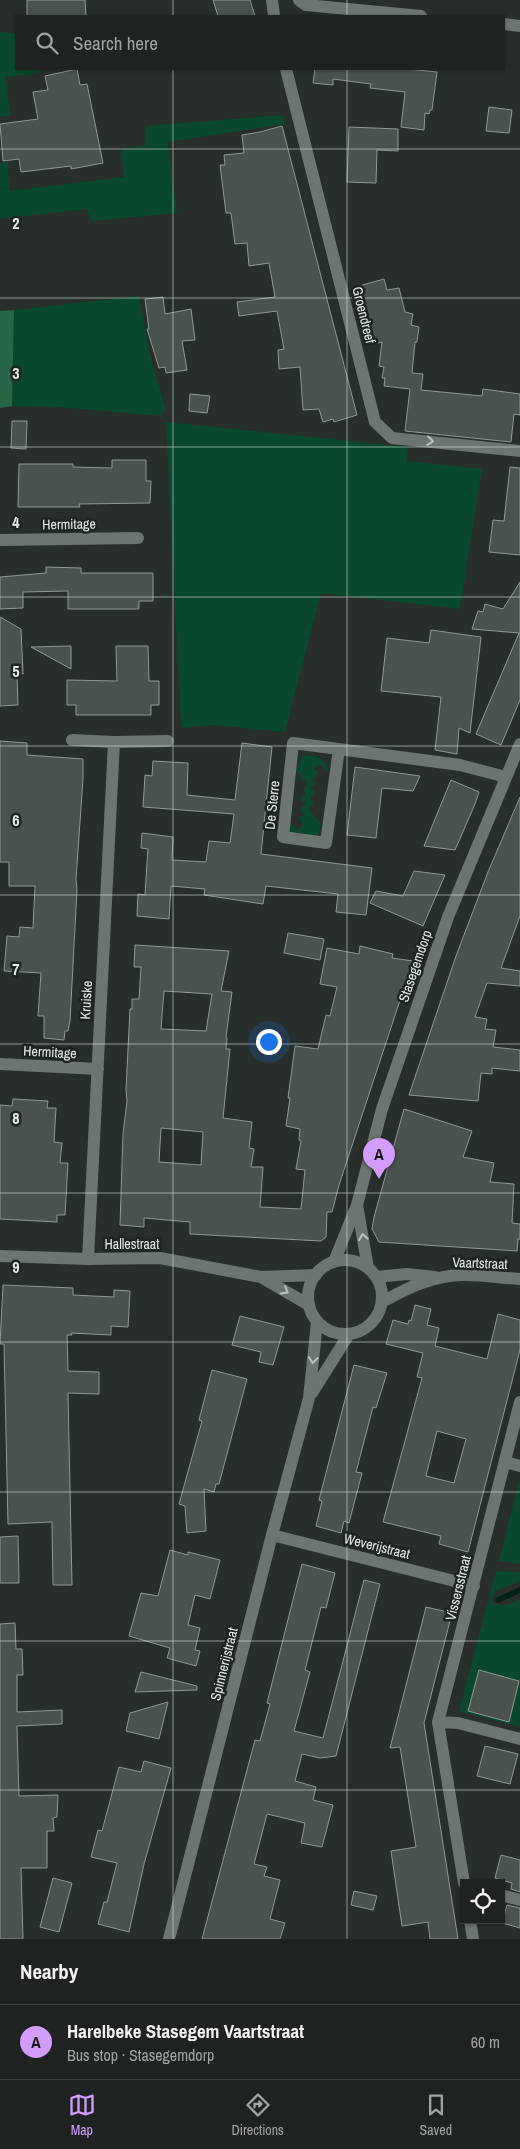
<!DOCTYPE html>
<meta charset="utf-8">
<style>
body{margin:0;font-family:"Archivo Narrow",sans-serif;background:#2b2f2d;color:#f1f3f6}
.controls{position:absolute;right:15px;bottom:15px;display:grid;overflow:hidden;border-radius:0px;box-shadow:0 1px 4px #0004}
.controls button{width:45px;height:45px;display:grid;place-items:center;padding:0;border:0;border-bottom:1px solid #3c3f3e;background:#1e2220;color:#f1f3f6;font:25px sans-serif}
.you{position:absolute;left:268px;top:1041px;width:18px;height:18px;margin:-12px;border:4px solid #fff;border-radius:50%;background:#1a73e8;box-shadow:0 0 0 8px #1a73e833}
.badge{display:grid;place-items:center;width:32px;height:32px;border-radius:50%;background:#d29dfd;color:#111;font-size:16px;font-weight:700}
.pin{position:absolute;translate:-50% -41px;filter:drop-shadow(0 1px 2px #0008)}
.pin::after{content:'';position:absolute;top:26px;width:18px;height:15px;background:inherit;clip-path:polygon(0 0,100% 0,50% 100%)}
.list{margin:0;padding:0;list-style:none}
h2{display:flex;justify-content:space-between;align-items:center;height:65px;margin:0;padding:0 20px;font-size:21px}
h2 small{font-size:16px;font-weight:400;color:#a1a4a5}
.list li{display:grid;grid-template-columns:32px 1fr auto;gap:15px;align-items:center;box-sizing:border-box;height:75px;padding:0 20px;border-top:1px solid #3c3f3e}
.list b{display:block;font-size:19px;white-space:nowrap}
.list p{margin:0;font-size:16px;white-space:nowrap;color:#a1a4a5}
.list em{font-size:16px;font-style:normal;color:#a1a4a5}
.icon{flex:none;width:28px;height:28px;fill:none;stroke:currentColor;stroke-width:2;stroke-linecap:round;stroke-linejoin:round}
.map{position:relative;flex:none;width:520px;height:1939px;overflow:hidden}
.search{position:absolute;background:#1e2220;box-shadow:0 1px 4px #0004;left:15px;right:15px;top:15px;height:55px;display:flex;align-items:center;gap:12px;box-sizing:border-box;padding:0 18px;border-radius:0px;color:#a1a4a5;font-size:19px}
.sheet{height:140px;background:#1e2220}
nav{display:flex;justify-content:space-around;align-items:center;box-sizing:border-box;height:70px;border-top:1px solid #3c3f3e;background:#1e2220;font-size:14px;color:#a1a4a5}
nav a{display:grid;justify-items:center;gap:2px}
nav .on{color:#d29dfd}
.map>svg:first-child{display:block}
.green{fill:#0a482d}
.forest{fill:#286647}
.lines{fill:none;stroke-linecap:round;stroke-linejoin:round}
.stream{stroke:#012212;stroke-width:5.5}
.building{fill:#4a524d;stroke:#919994;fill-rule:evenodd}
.minor{stroke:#6d7570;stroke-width:12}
.tertiary{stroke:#6d7570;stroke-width:12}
.oneway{stroke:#bdc2bf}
.grid{fill:none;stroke:#e8ece9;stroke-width:1;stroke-opacity:0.55}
.labels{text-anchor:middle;stroke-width:5;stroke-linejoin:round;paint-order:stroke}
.street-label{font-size:14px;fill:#e8ece9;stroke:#1e2521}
.grid-label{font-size:16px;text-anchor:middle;font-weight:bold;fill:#e8ece9;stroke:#1e2521;stroke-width:5;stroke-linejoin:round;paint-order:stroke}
</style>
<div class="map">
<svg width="520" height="1939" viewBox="0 0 520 1939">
<rect width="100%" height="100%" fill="#282e2a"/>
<!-- green -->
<path class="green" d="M 0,32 L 16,33 L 16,69 L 39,69 L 40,73 L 6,77 L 10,115 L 0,117 Z
M 283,115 L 285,124 L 168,142 L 177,213 L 91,221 L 87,209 L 0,219 L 0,163 L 8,162 L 9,191 L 124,177 L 121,149 L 145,145 L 145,126 Z
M 139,296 L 150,355 L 166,410 L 160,416 L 59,407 L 12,406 L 14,310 Z
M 166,422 L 408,447 L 407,461 L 482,469 L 460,609 L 321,593 L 285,732 L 214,725 L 181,728 Z
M 313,755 C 323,759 327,762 328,773 L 320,764 L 314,768 L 318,773 L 313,779 L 316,784 L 311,788 L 315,793 L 310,798 L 314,803 L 309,809 L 321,824 L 318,836 L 289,832 L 289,821 L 297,830 L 303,825 L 299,818 L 304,814 L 300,809 L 306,804 L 301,799 L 306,794 L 303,789 L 308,785 L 295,770 L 302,756 Z
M 520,1476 L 520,1564 L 499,1561 Z
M 496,1571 L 520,1572 L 520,1581 L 495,1591 L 491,1602 C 502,1608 510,1604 520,1599 L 520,1727 L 459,1711 Z"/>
<!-- forest -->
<path class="forest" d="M 14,310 L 12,406 L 0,408 L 0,311 Z"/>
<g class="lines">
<!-- stream -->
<path class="stream" d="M 498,1600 L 520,1590"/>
</g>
<!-- building -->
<path class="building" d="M 27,0 L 85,0 L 86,16 L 27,16 Z
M 213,0 L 250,0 L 255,16 L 218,16 Z
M 77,69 L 80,85 L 87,84 L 103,163 L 71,169 L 71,166 L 21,172 L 19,159 L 3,161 L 0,124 L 38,119 L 33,92 L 48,90 L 45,76 Z
M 315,69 L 408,69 L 437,72 L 432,110 L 430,110 L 429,114 L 425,113 L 424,130 L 401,127 L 405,92 L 370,88 L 371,84 L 333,79 L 333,85 L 313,83 Z
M 489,107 L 512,110 L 509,133 L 486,131 Z
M 282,126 L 357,415 L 334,422 L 333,419 L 323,422 L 319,409 L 303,410 L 300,367 L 279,369 L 278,350 L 284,349 L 277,311 L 239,316 L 237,302 L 275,297 L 269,263 L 249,266 L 247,243 L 235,244 L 231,213 L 226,213 L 220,165 L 225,165 L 224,155 L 244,153 L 242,135 L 260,132 Z
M 349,127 L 398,129 L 398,151 L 377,150 L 376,183 L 347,182 Z
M 384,279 L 387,290 L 399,288 L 405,312 L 413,314 L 411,325 L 419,327 L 417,342 L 415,342 L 412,373 L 423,374 L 421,390 L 482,396 L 483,389 L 520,394 L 520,415 L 514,414 L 511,442 L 405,431 L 410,389 L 384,386 L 385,378 L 382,378 L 384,367 L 379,366 L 382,342 L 374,344 L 359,286 Z
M 163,297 L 165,314 L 191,309 L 195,340 L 182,341 L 187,370 L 166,373 L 165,367 L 159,368 L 147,329 L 149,329 L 145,299 Z
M 190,394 L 210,396 L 207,413 L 189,411 Z
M 12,421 L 27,421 L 26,449 L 11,448 Z
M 112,460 L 146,460 L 146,481 L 151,481 L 150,503 L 79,504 L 80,507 L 18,507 L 19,464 L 73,464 L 73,467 L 112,468 Z
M 510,467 L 520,468 L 520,555 L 489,552 L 493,520 L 504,521 Z
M 46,567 L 81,568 L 81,573 L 153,573 L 153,601 L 139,601 L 139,609 L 68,609 L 68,591 L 23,592 L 23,608 L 0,609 L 0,577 L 46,573 Z
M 520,582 L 520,700 L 501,745 L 476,734 L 519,633 L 472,629 L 478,611 L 483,612 L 485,604 L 503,609 Z
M 0,617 L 21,629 L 23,674 L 17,674 L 18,705 L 0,706 Z
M 431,630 L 481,637 L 470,733 L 459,728 L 457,754 L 435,750 L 441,697 L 381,691 L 387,638 L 429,643 Z
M 71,646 L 71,669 L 31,647 Z
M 116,646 L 148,646 L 149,681 L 159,681 L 159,705 L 151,705 L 151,715 L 76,715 L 76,705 L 67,705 L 67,680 L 117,681 Z
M 0,741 L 27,743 L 27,755 L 83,759 L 83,779 L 76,879 L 77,890 L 70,1021 L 68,1031 L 65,1031 L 64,1040 L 44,1038 L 44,1016 L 38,1016 L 41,973 L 4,971 L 7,936 L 19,937 L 20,927 L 33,928 L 35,886 L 9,886 L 9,862 L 0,862 Z
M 242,743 L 272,747 L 261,854 L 372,868 L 366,915 L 336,912 L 338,894 L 266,886 L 263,904 L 204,895 L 205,889 L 171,886 L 169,919 L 137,916 L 138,894 L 145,895 L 147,863 L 148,849 L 141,848 L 142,833 L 173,837 L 172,860 L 206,862 L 209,841 L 230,843 L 234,814 L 143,807 L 145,775 L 152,776 L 153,761 L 188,763 L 187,795 L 235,800 Z
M 355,767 L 420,776 L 413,791 L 382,788 L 376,838 L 347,835 Z
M 451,780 L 479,792 L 475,804 L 455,850 L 424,846 Z
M 520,797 L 520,916 L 501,968 L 520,971 L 520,986 L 487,983 L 475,1017 L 487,1019 L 485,1029 L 496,1030 L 493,1047 L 520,1050 L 520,1071 L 492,1068 L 492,1074 L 481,1073 L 478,1101 L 409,1095 L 456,956 L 488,872 Z
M 414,871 L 445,875 L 423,926 L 370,903 L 376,891 L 403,896 Z
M 288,933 L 324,939 L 320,960 L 284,953 Z
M 135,945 L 229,951 L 221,991 L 232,992 L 226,1037 L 227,1038 L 226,1049 L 230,1049 L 223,1118 L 252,1122 L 249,1148 L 254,1149 L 251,1167 L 263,1167 L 260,1207 L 301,1209 L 305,1170 L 296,1169 L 301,1141 L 299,1140 L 300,1129 L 286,1126 L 290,1098 L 288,1098 L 295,1046 L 318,1049 L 326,1015 L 330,1016 L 337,987 L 320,984 L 327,948 L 359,954 L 360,946 L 393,954 L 392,958 L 413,961 L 339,1185 L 332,1212 L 327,1212 L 326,1237 L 321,1241 L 190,1234 L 190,1222 L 144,1218 L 144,1227 L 120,1225 L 123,1134 L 127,1101 L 126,1090 L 130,1009 L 132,1009 L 132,999 L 139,999 L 141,967 L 134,967 ZM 164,991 L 212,994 L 206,1031 L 161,1029 ZM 161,1128 L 203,1132 L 201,1165 L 159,1162 Z
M 13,1099 L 48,1101 L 47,1108 L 56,1108 L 54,1142 L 62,1143 L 60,1163 L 68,1163 L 65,1215 L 57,1215 L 57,1222 L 0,1219 L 0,1105 L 12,1106 Z
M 404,1109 L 472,1131 L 463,1157 L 494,1163 L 490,1182 L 514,1184 L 512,1223 L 520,1224 L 520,1239 L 518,1239 L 517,1251 L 379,1242 L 372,1229 L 374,1217 Z
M 3,1285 L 73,1288 L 73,1295 L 114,1297 L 114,1290 L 130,1291 L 128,1327 L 111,1326 L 111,1335 L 71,1333 L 72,1335 L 67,1335 L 68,1371 L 99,1372 L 99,1394 L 68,1393 L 72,1585 L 53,1585 L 52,1522 L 8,1524 L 4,1344 L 0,1344 Z
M 415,1305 L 431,1309 L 427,1325 L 439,1328 L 435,1346 L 487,1359 L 498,1314 L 520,1320 L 520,1350 L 468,1552 L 439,1544 L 441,1536 L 383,1522 L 422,1378 L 417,1377 L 423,1353 L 386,1344 L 393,1320 L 408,1324 L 409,1320 L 411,1321 ZM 437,1431 L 466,1439 L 454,1483 L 426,1476 Z
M 240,1316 L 284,1327 L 273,1365 L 259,1362 L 261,1352 L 232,1345 Z
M 354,1365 L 387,1373 L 376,1408 L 373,1407 L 356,1472 L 362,1473 L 349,1523 L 344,1521 L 341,1533 L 316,1526 L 322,1501 L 319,1500 Z
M 212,1370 L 247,1379 L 219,1484 L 216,1484 L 214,1492 L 204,1489 L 206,1531 L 187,1533 L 185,1506 L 179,1504 L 202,1421 L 199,1420 Z
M 18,1536 L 19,1583 L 0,1583 L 0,1537 Z
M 170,1550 L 188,1555 L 188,1552 L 220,1560 L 210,1599 L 195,1595 L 188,1625 L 200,1628 L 195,1650 L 200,1651 L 196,1666 L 167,1658 L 170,1648 L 129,1636 L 141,1593 L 158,1596 Z
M 302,1564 L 335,1573 L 326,1608 L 321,1607 L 305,1670 L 310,1672 L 294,1731 L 323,1738 L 364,1580 L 380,1584 L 336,1756 L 320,1758 L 302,1754 L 295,1781 L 316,1787 L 313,1800 L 333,1805 L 322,1847 L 301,1843 L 305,1823 L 267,1814 L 254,1864 L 267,1867 L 264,1876 L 280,1880 L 270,1919 L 285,1923 L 280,1939 L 202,1939 L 255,1740 L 260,1741 L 270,1704 L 267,1703 Z
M 426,1607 L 452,1613 L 424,1723 L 458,1939 L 430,1939 L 428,1922 L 402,1926 L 391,1851 L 416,1847 L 400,1747 L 390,1748 Z
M 15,1623 L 16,1649 L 22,1649 L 23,1675 L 17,1675 L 17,1712 L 62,1710 L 62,1724 L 17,1726 L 19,1796 L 58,1795 L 57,1817 L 53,1818 L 54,1831 L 47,1831 L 47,1868 L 21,1868 L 23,1939 L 0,1939 L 0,1624 Z
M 479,1670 L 519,1681 L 509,1722 L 468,1711 Z
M 141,1672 L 197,1686 L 197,1690 L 135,1692 Z
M 168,1702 L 159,1739 L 126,1731 L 130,1713 Z
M 485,1746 L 518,1754 L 510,1784 L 477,1776 Z
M 144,1761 L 171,1768 L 144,1864 L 129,1932 L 98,1924 L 104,1902 L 107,1902 L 117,1863 L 91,1857 L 98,1830 L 102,1831 L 119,1767 L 141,1772 Z
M 501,1855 L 520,1860 L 520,1892 L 511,1889 L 512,1883 L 495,1878 Z
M 53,1878 L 72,1883 L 59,1932 L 40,1927 Z
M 354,1891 L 377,1896 L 373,1910 L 351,1905 Z
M 507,1905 L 520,1908 L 520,1928 L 502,1923 Z"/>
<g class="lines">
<!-- minor -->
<path class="minor" d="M 272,0 L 274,16
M 299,0 L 306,5 L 421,16
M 504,24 L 520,26
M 286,69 L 375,422 L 392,438 L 520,451
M 0,540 L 138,538
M 72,740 L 114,742 L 168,741
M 339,749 L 326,843 L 283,837 L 293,743 L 460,765 L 506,777
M 0,1064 L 98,1069
M 0,1256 L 88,1259 L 160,1258 L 261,1277 L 316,1275
M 88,1259 L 114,742
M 261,1277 L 309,1305
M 376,1277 L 407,1274 L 435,1277
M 382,1302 C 407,1288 436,1274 466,1275 C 484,1275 502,1278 520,1279
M 505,1462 L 520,1466
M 272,1535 L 474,1586
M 438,1722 L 458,1723 L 520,1739
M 464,1883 L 438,1722 L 520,1402
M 501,1895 L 520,1900
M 470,1920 L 473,1939"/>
<!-- tertiary -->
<path class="tertiary" d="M 357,1205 L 368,1268
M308 1297a37 37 0 1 1 74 0a37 37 0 1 1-74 0Z
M 334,1262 L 357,1205 L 382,1109 L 448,917 L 520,744
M 312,1393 L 349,1334
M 169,1939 L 272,1535 L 309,1398 L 317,1322"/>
</g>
<!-- one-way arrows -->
<defs><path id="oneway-chevron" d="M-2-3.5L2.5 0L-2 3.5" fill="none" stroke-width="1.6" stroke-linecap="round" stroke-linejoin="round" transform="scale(1.25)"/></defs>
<g class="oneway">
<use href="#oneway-chevron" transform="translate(430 441) rotate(6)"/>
<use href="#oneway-chevron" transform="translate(363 1237) rotate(-100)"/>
<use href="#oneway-chevron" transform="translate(285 1291) rotate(30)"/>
<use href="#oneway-chevron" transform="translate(313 1360) rotate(96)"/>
</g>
<!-- grid -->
<path class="grid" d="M 173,0 L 173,16M 347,0 L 347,16M 173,69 L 173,1939M 347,69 L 347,1939M 0,149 L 520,149M 0,298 L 520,298M 0,447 L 520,447M 0,597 L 520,597M 0,746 L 520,746M 0,895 L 520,895M 0,1044 L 520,1044M 0,1193 L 520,1193M 0,1342 L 520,1342M 0,1492 L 520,1492M 0,1641 L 520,1641M 0,1790 L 520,1790"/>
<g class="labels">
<!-- street labels -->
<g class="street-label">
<text transform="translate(364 315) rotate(76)" y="5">Groendreef</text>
<text transform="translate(69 524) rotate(-1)" y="5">Hermitage</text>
<text transform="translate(272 805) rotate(-84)" y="5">De Sterre</text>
<text transform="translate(415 966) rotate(-71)" y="5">Stasegemdorp</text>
<text transform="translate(86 1000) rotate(-87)" y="5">Kruiske</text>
<text transform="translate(50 1052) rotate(3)" y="5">Hermitage</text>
<text x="132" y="1249">Hallestraat</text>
<text transform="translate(480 1263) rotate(2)" y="5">Vaartstraat</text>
<text transform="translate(377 1546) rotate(14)" y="5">Weverijstraat</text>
<text transform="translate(458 1588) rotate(-76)" y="5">Vissersstraat</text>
<text transform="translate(224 1664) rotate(-76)" y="5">Spinnerijstraat</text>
</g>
</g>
<g class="grid-label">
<text x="16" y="229">2</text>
<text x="16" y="379">3</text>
<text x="16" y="528">4</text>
<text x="16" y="677">5</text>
<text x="16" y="826">6</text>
<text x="16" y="975">7</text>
<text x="16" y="1124">8</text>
<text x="16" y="1273">9</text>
</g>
</svg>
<div class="controls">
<button><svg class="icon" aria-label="locate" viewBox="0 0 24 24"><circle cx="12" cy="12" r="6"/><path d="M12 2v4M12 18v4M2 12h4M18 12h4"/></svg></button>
</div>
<div class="you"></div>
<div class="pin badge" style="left:379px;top:1179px">A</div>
<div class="search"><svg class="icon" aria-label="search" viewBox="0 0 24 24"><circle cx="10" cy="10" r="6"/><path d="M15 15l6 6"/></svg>Search here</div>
</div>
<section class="sheet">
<h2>Nearby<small></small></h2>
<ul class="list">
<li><span class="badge">A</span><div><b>Harelbeke Stasegem Vaartstraat</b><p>Bus stop · Stasegemdorp</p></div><em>60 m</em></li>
</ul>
</section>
<nav>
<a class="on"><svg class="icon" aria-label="map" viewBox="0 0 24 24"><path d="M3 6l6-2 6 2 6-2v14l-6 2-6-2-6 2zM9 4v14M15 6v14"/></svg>Map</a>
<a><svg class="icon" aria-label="directions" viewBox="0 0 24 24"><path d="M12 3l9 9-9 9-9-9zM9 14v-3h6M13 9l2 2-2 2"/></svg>Directions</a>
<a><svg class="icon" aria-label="saved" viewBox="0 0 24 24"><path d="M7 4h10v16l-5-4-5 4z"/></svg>Saved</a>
</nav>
